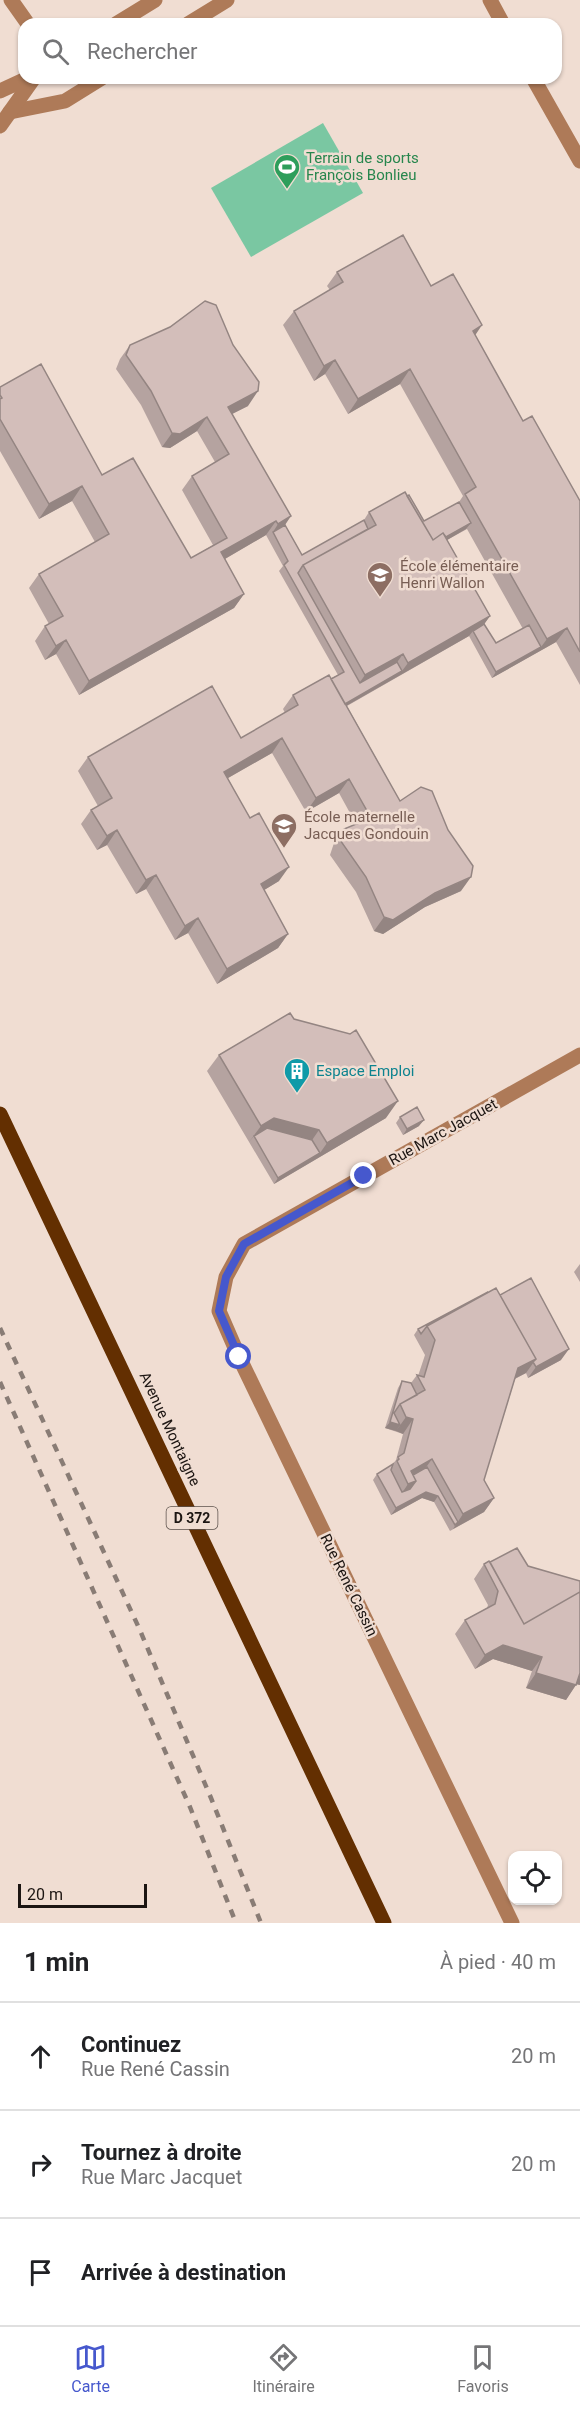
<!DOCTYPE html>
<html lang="fr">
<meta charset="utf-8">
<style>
body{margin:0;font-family:Roboto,sans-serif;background:#f6f6f6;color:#202124}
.controls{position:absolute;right:18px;bottom:18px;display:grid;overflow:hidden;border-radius:12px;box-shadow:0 2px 4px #0004}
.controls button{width:54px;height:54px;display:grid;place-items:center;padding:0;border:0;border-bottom:2px solid #e0e0e0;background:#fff;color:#202124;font:30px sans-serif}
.scale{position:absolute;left:18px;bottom:15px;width:129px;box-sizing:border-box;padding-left:6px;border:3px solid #1c1512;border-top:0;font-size:16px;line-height:21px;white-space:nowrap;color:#1c1512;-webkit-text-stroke:4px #f0ddd2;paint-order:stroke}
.stop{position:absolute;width:18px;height:18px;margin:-14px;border:4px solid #4658cd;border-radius:50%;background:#fff}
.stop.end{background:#4658cd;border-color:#fff;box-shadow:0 2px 6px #0008}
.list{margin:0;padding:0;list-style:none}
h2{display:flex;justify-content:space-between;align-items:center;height:78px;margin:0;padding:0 24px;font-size:26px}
h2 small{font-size:20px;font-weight:400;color:#757577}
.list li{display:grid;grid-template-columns:39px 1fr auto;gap:18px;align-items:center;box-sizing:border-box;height:108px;padding:0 24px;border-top:2px solid #e0e0e0}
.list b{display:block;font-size:22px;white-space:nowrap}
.list p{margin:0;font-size:20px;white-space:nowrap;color:#757577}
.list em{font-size:20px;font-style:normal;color:#757577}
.icon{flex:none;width:33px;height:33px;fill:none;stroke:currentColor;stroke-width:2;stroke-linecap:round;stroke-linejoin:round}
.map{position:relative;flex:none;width:580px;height:1923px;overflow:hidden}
.search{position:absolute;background:#fff;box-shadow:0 2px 4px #0004;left:18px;right:18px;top:18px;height:66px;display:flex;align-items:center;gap:15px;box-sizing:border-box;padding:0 21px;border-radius:18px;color:#757577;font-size:22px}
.sheet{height:402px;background:#fff}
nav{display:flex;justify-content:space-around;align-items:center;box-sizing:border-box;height:84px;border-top:2px solid #e0e0e0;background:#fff;font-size:16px;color:#757577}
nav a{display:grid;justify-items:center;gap:3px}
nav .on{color:#4658cd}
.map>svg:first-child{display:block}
.green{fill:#7ac7a2}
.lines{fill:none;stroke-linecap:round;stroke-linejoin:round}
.service{stroke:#ae7a58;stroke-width:15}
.minor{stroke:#ae7a58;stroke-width:15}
.primary{stroke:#632f01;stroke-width:15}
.rail{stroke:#897c75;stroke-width:4.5;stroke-dasharray:8 8;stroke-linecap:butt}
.wall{fill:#b5a3a0;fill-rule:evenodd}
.shaded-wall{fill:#948582}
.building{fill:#d3beba;stroke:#948582;stroke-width:1.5}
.route{stroke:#4658cd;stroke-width:8}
.labels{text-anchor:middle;stroke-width:5;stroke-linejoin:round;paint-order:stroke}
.shield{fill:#f0ddd2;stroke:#5c514c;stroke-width:1.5}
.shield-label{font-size:14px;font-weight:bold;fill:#1c1512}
.leisure-label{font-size:15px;fill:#27864d;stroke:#f0ddd2;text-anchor:start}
.education-label{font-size:15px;fill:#785e54;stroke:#f0ddd2;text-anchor:start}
.culture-label{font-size:15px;fill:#0d838f;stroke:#f0ddd2;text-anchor:start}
.street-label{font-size:15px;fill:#1c1512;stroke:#f0ddd2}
</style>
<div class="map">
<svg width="580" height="1923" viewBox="0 0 580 1923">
<rect width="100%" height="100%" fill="#f0ddd2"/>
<!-- green -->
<path class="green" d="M 323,123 L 363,193 L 251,257 L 211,188 Z"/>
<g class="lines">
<!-- service -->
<path class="service" d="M 11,0 L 28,24
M 188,24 L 227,0
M 10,112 L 65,101 L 102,78"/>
<!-- minor -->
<path class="minor" d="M 490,0 L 503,24
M 116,24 L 155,0
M 533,78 L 580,161
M 0,91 L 28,78
M 0,126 L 34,78
M 512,1923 L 239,1357 L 219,1311 L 226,1277 L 244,1244 L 580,1055"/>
<!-- primary -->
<path class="primary" d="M 0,1114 L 384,1923"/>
<!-- rail -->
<path class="rail" d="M 0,1328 L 139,1628 L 211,1798 L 261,1923
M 0,1382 L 190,1807 L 236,1923"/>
</g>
<!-- wall -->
<path class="wall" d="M 337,272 L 431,286 L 475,335 L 523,421 L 580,501 L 580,685 L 556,642 L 492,678 L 469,636 L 347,706 L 400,801 L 461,891 L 425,907 L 383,934 L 374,931 L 356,892 L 330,855 L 334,843 L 344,829 L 356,824 L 339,793 L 306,812 L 272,753 L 228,778 L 279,881 L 264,890 L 288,934 L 278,948 L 217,984 L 188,933 L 175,940 L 146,889 L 136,894 L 107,845 L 97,850 L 81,824 L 91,810 L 98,806 L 78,771 L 88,757 L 241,738 L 285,713 L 283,709 L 293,695 L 338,675 L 279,571 L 283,566 L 266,535 L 225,559 L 244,594 L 234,608 L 79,695 L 56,654 L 45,660 L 35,641 L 45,626 L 49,624 L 29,588 L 39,574 L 95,542 L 72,501 L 39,519 L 0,451 L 0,387 L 102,475 L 191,558 L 213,545 L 182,490 L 192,476 L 215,462 L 197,431 L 170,448 L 162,447 L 141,405 L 116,369 L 120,359 L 130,345 L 248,406 L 232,414 L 285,525 L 302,555 L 364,520 L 369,512 L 424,521 L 459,502 L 463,496 L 400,384 L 348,414 L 325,374 L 314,381 L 283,325 L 294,311 L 330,290 L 327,286 ZM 467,529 L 523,629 L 496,643 L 484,624 L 490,616 L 447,540 Z
M 294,1019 L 386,1118 L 274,1184 L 207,1071 L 219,1055 Z
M 400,1117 L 419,1126 L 403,1135 L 396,1123 Z
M 580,1264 L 580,1282 L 574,1272 Z
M 500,1295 L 561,1360 L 528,1378 L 526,1373 L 515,1379 L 484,1480 L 494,1498 L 484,1512 L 450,1531 L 434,1502 L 422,1498 L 391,1515 L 373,1480 L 377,1474 L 392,1465 L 396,1460 L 403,1434 L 385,1428 L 398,1388 L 402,1381 L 411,1383 L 417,1375 L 418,1376 L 425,1355 L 414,1335 L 418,1329 Z
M 490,1563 L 528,1566 L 580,1581 L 580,1685 L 576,1684 L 566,1700 L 526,1688 L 532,1671 L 493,1659 L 475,1669 L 455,1634 L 465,1620 L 487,1608 L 488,1605 L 474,1579 L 484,1564 Z"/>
<!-- shaded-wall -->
<path class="shaded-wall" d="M 482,325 L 472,340 L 473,331 Z
M 335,360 L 325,374 L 314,381 L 324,366 Z
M 410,369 L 400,384 L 348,414 L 358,399 Z
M 258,391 L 248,406 L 218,421 L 228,407 Z
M 207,417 L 197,431 L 170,448 L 162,447 L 172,433 Z
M 82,486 L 72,501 L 39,519 L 49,504 Z
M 291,516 L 281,531 L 273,532 L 278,524 Z
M 276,521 L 266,535 L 211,567 L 221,552 Z
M 471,523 L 466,529 L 423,554 L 428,548 Z
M 244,594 L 234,608 L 79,695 L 89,681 Z
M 490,616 L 480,630 L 473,631 L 469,636 L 332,714 L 337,708 L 402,671 L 408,663 Z
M 567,628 L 556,642 L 492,678 L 496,672 L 541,647 L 547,639 Z
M 66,640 L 56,654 L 45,660 L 56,646 Z
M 403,654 L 393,668 L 355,689 L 365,675 Z
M 282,738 L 272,753 L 214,786 L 224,772 Z
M 349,779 L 339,793 L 306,812 L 316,798 Z
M 117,830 L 107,845 L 97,850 L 107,836 Z
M 289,867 L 279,881 L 251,898 L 261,884 Z
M 156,875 L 146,889 L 136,894 L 146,880 Z
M 471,877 L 461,891 L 425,907 L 383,934 L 374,931 L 384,917 Z
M 198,918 L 188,933 L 175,940 L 185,926 Z
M 288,934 L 278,948 L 217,984 L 227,969 Z
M 398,1101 L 386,1118 L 274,1184 L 278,1178 L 320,1153 L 327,1143 Z
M 274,1118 L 319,1130 L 308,1146 L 254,1136 L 249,1142 L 261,1126 Z
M 424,1120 L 419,1126 L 403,1135 L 407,1129 Z
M 569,1349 L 561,1360 L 528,1378 L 536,1367 Z
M 536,1359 L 526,1373 L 508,1382 L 518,1368 Z
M 406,1417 L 413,1419 L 403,1434 L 396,1431 Z
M 390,1422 L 400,1425 L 396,1431 L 385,1428 Z
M 432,1459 L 422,1473 L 407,1482 L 411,1471 Z
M 416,1481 L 406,1495 L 398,1499 L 408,1484 Z
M 426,1492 L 438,1496 L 434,1502 L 422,1498 L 391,1515 L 396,1508 Z
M 494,1498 L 484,1512 L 453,1529 L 463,1514 Z
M 503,1645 L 542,1657 L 532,1671 L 493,1659 L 475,1669 L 485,1655 Z
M 580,1671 L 580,1685 L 571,1683 Z
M 536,1673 L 576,1685 L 566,1700 L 526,1688 Z"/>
<!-- building -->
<path class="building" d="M 403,235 L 431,286 L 453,274 L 482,325 L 473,331 L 523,421 L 532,416 L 580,501 L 580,652 L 567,628 L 547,639 L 465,494 L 476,487 L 410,369 L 358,399 L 335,360 L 324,366 L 294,311 L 343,282 L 337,272 Z
M 205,301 L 216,305 L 233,345 L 259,382 L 258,391 L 228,407 L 291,516 L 278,524 L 276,521 L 221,552 L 244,594 L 89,681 L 66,640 L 56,646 L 45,626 L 63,616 L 39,574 L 109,534 L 82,486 L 49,504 L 0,419 L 0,399 L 2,398 L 0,395 L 0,387 L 41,364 L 102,475 L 133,458 L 191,558 L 227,538 L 192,476 L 229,454 L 207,417 L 180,434 L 172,433 L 151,391 L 126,355 L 130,345 L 170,327 Z
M 405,492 L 433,540 L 443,533 L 490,616 L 408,663 L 403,654 L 365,675 L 303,565 L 376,525 L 369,512 Z
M 409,495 L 424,521 L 459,502 L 471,523 L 446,537 L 443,533 L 433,540 L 407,496 Z
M 364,520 L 368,529 L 303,565 L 298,573 L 360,683 L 397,662 L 402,671 L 345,704 L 331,679 L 344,672 L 284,565 L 288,561 L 273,532 L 285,525 L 302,555 Z
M 484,624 L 496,643 L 529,625 L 541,647 L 496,672 L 473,631 Z
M 329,675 L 400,801 L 421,787 L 432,791 L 448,830 L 473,866 L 471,877 L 435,893 L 393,920 L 384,917 L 366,877 L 340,840 L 344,829 L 371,818 L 349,779 L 316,798 L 282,738 L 224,772 L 250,818 L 259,813 L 289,867 L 261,884 L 288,934 L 227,969 L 198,918 L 185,926 L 156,875 L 146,880 L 117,830 L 107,836 L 91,810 L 112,798 L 88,757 L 212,686 L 241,738 L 298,705 L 293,695 Z
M 290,1013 L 294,1019 L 350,1034 L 356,1030 L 398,1101 L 327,1143 L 319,1130 L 274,1118 L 261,1126 L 219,1055 Z
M 417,1107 L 424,1120 L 407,1129 L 400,1117 Z
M 267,1128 L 312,1140 L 320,1153 L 278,1178 L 254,1136 Z
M 531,1278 L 569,1349 L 536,1367 L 533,1362 L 536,1359 L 500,1295 Z
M 496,1288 L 536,1359 L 518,1368 L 484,1480 L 494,1498 L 463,1514 L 432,1459 L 411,1471 L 416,1481 L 408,1484 L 397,1461 L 399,1459 L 398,1457 L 404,1453 L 413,1419 L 406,1417 L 400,1404 L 425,1390 L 417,1375 L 424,1377 L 435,1340 L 427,1326 Z
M 488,1292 L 427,1326 L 421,1334 L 418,1329 Z
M 402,1381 L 411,1383 L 417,1395 L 400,1404 L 394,1413 L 400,1425 L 390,1422 Z
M 393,1464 L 391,1470 L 402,1492 L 410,1489 L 416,1481 L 413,1475 L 427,1467 L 458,1522 L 455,1525 L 438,1496 L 426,1492 L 396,1508 L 377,1474 Z
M 517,1548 L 528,1566 L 580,1581 L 580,1592 L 524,1624 L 490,1562 Z
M 489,1561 L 524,1624 L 580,1592 L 580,1673 L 576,1685 L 536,1673 L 542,1657 L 503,1645 L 485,1655 L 465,1620 L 495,1604 L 498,1591 L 484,1564 Z"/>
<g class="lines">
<!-- route -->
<path class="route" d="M 239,1357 L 219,1311 L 226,1277 L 244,1244 L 364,1176"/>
</g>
<!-- icons -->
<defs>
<g id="stadium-pin" transform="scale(1.35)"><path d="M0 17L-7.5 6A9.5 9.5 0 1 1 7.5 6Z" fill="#2e9e5b" stroke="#f0ddd2"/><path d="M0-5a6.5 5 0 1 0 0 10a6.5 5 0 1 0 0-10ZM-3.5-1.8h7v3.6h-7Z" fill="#fff"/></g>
<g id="school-pin" transform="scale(1.35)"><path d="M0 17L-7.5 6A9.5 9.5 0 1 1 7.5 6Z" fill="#8d6e63" stroke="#f0ddd2"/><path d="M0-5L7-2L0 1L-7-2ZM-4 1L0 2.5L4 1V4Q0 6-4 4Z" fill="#fff"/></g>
<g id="building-pin" transform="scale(1.35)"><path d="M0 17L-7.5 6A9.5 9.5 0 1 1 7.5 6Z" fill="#0f9aa8" stroke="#f0ddd2"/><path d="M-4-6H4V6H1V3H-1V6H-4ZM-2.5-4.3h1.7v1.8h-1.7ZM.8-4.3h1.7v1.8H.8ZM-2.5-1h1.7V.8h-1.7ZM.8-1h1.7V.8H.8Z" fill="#fff"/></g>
</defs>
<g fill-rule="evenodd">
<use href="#stadium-pin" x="287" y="167"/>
<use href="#school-pin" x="380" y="575"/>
<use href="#school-pin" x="284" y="826"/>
<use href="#building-pin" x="297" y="1071"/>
</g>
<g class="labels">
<!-- shield labels -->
<rect class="shield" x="166.5" y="1507" width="51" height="22" rx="4.5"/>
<g class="shield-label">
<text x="192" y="1523">D 372</text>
</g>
<!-- leisure labels -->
<g class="leisure-label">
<text x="306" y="163">Terrain de sports<tspan x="306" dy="17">François Bonlieu</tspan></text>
</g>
<!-- education labels -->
<g class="education-label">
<text x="400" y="571">École élémentaire<tspan x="400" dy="17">Henri Wallon</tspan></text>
<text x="304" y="822">École maternelle<tspan x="304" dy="17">Jacques Gondouin</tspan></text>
</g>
<!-- culture labels -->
<g class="culture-label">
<text x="316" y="1076">Espace Emploi</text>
</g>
<!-- street labels -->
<g class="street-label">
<text transform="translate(443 1132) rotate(-29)" y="5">Rue Marc Jacquet</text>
<text transform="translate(170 1429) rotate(65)" y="5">Avenue Montaigne</text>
<text transform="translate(349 1585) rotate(64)" y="5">Rue René Cassin</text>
</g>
</g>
</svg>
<div class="controls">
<button><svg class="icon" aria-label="locate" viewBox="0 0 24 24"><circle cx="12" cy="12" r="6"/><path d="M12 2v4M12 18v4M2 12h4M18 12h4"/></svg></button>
</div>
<div class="scale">20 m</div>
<div class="stop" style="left:239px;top:1357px"></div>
<div class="stop end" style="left:364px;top:1176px"></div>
<div class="search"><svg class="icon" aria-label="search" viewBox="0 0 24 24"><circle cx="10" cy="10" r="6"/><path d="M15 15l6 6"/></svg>Rechercher</div>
</div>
<section class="sheet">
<h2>1 min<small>À pied · 40 m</small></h2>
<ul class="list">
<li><svg class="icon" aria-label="ahead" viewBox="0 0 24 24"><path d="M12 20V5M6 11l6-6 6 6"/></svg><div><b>Continuez</b><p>Rue René Cassin</p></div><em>20 m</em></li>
<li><svg class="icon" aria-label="right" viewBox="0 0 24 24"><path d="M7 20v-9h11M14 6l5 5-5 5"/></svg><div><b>Tournez à droite</b><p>Rue Marc Jacquet</p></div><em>20 m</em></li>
<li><svg class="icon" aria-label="arrive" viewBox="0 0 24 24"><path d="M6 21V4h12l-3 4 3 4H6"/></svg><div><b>Arrivée à destination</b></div></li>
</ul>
</section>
<nav>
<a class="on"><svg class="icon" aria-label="map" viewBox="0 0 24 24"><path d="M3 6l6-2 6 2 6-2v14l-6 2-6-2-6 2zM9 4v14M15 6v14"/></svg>Carte</a>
<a><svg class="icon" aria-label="directions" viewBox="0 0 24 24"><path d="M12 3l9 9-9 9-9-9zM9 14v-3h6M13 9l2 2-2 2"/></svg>Itinéraire</a>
<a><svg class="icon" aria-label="saved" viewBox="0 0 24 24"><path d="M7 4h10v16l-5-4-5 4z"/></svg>Favoris</a>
</nav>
